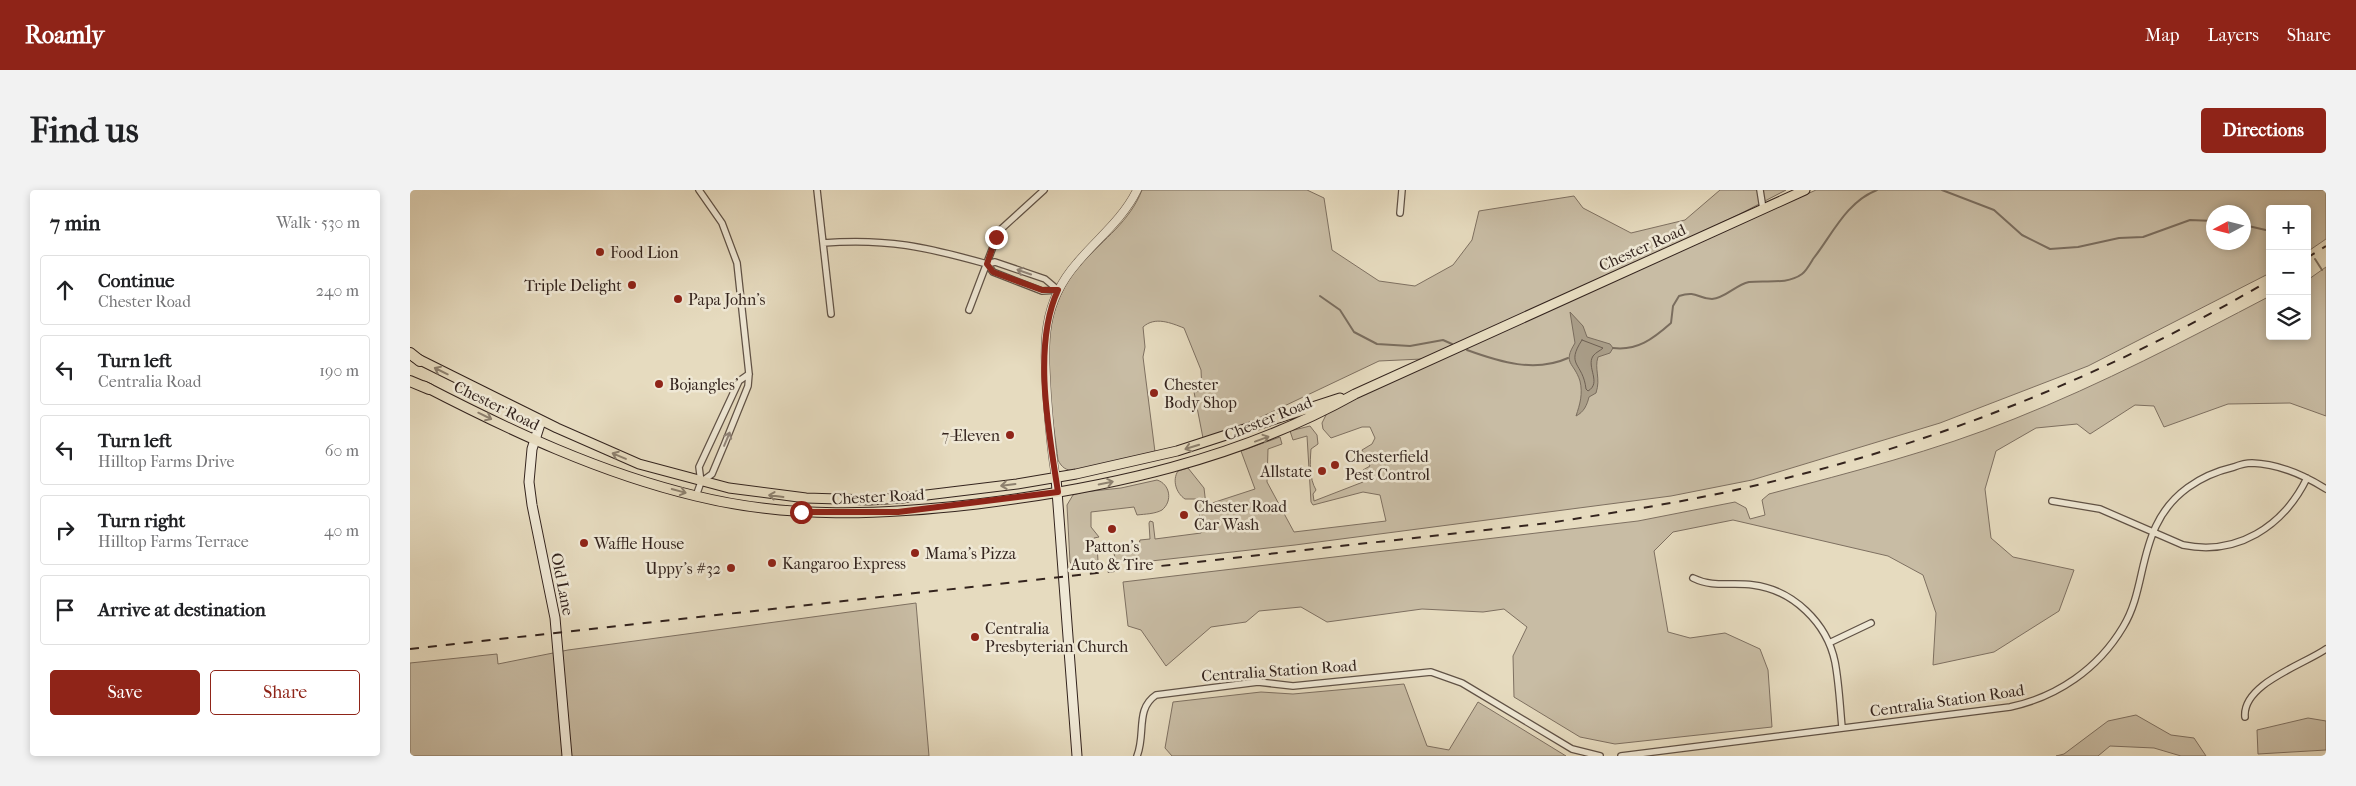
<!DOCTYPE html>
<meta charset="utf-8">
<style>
body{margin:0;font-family:"IM FELL French Canon",serif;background:#f2f2f2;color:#202124}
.controls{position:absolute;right:15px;top:15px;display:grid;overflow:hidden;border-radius:5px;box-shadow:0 2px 8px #0003}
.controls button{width:45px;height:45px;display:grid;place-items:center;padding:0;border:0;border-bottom:1px solid #e0e0e0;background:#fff;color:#202124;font:25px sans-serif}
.compass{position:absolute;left:1796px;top:15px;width:45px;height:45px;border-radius:50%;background:#fff;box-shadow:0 2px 8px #0003;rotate:263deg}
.stop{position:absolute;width:15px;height:15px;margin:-11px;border:4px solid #8f2418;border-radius:50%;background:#fff}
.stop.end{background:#8f2418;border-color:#fff;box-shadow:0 1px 5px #0008}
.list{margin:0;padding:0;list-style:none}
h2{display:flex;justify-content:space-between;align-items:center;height:65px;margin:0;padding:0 20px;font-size:21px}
h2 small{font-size:16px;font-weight:400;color:#757577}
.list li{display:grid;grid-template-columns:32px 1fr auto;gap:15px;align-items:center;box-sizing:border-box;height:70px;margin:0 10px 10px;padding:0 10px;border:1px solid #e0e0e0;border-radius:5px}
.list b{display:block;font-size:19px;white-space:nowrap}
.list p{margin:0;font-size:16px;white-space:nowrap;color:#757577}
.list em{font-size:16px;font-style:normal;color:#757577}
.actions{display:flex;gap:10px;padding:15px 20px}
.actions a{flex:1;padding:11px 0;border:1px solid #8f2418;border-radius:5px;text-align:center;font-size:18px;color:#8f2418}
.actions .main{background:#8f2418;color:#fff}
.icon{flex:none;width:28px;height:28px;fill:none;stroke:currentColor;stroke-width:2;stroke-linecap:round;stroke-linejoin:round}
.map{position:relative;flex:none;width:1916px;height:566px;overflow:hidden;border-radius:5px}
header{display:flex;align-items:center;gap:30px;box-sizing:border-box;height:70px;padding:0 25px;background:#8f2418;color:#fff}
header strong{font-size:24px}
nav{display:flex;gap:28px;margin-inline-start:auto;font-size:18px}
.intro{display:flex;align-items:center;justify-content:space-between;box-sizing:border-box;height:120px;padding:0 30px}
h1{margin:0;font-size:35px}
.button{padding:12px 22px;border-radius:5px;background:#8f2418;color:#fff;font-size:18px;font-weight:700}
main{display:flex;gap:30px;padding:0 30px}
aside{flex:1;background:#fff;border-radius:5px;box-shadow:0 2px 8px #0003}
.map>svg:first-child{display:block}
.green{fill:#c8bca4;stroke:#7e7061;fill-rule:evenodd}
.water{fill:#a99d88;stroke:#7a6d5e}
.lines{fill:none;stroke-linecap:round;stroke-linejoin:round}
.shore{stroke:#6e6053;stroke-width:1}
.stream{stroke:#7a6d5e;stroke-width:2}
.minor-casing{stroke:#605246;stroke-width:8}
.tertiary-casing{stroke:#605246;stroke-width:9}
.secondary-casing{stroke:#34241e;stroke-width:11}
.primary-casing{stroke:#34241e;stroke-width:11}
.motorway-casing{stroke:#34241e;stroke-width:12}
.minor{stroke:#efe8d5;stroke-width:5.5}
.tertiary{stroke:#efe8d5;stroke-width:8}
.secondary{stroke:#efe8d5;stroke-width:9}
.primary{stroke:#e6dbbf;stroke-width:9}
.motorway{stroke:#e6dbbf;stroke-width:10}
.rail{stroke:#34241e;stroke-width:2;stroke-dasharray:9 9;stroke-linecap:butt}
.oneway{stroke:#92867a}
.oneway2{stroke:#8d806e}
.route{stroke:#8f2418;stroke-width:6}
.poi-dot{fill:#8f2418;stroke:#efe8d5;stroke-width:2}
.labels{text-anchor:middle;stroke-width:5;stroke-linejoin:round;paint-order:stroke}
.street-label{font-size:16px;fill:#34241e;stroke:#efe8d5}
.poi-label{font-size:16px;fill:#34241e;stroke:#efe8d5;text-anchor:start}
</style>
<header>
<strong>Roamly</strong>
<nav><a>Map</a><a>Layers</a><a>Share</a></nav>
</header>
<div class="intro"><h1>Find us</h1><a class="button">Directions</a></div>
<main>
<aside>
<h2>7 min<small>Walk · 530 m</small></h2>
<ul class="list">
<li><svg class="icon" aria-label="ahead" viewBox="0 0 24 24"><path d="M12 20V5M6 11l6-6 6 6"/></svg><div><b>Continue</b><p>Chester Road</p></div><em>240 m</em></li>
<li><svg class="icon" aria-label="left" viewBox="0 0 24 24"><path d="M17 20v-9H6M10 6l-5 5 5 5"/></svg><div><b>Turn left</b><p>Centralia Road</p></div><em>190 m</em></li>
<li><svg class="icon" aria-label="left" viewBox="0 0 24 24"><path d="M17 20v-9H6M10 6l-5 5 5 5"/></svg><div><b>Turn left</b><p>Hilltop Farms Drive</p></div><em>60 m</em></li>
<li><svg class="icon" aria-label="right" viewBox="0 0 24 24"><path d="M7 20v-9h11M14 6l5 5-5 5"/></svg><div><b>Turn right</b><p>Hilltop Farms Terrace</p></div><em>40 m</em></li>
<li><svg class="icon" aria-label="arrive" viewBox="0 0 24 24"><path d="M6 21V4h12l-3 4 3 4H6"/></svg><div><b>Arrive at destination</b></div></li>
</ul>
<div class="actions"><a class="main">Save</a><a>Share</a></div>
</aside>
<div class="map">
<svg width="1916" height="566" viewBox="0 0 1916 566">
<rect width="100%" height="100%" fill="#e6dbbf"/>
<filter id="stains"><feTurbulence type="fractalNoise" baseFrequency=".004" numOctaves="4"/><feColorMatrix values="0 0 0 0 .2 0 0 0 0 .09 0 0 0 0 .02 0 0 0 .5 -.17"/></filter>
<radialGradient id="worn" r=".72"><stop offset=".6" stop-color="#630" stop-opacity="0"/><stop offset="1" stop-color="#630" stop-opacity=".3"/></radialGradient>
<!-- green -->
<path class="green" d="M 732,0 L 897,0 L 914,8 L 922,60 L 969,91 L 1005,96 L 1043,75 L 1062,50 L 1069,21 L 1164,6 L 1173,18 L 1221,43 L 1275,30 L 1310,0 L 1376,0 L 1328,25 L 1108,128 L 1012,169 L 969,171 L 828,238 L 793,248 L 784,202 L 792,201 L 791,180 L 774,138 C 761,133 745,126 733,137 L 735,157 L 733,167 L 745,262 L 664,281 C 656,280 652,278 648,270 C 640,202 621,129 672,73 C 694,49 720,31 732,0 Z
M 1406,0 L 1916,0 L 1916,49 L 1897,62 L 1897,19 L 1860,19 L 1860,83 L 1678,176 L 1530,233 L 1342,290 L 1261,306 L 885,355 L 723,373 L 710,372 L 705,369 L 704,363 L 699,361 L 699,357 L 729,354 L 730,350 L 740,349 L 739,333 L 740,331 L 743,332 L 745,349 L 791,343 L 788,309 L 775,309 C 766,303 762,290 768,281 L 778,278 L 794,298 L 796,315 L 845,299 L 831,261 L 870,247 L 872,254 L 858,259 L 857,292 L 884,342 L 976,331 L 970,305 L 953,302 L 903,315 L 901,312 L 897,246 L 883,250 L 880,241 L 900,236 L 907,245 L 908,254 L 901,259 C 900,272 899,288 906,300 L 903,304 L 904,311 L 953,292 L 953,280 L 960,276 L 952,260 L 962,254 L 965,248 L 960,237 L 952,237 L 921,248 L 913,239 L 912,233 L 917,223 L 976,194 ZM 1804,22 L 1834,22 L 1834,52 L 1804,52 Z
M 1916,77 L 1916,226 L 1880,213 L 1818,214 L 1754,237 L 1744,216 L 1725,215 L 1680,244 L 1667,234 L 1626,238 L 1586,261 L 1575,299 L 1581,348 L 1603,367 L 1664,380 L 1649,421 L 1584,462 L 1523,475 L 1526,423 L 1513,385 L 1478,366 L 1323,330 L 1263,342 L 1244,361 L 1258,442 L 1280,448 L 1315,443 L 1350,459 L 1358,480 L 1362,537 L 1205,554 L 1170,547 L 1104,507 L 1103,466 L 1117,437 L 1094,419 L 1073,422 L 1012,419 L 917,432 L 891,417 L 849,421 L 836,432 L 801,437 L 756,476 L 731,440 L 718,436 L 713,392 L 1228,331 L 1325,312 L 1336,318 L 1340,329 L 1355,325 L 1352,310 L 1359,304 C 1442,282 1525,261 1604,229 C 1692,194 1776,150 1860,106 L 1860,146 L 1897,146 L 1897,84 L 1899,89 Z
M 747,290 C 760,294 763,311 752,320 C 745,324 735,324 727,325 L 724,317 L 681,322 L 681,337 L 689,347 L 684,348 L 684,355 L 687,355 L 688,371 L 680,375 L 662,375 L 660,372 L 657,315 L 663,305 L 673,302 L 711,298 Z
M 506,413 L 519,566 L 0,566 L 0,473 L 87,464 L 88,474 L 158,460 Z
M 994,494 L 1017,556 L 1039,560 L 1068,512 L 1156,566 L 762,566 L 755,558 L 763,512 L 851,502 L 883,504 Z
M 1726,525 L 1761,545 L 1784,548 L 1796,566 L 1771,566 L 1744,558 L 1700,556 L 1688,566 L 1646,566 L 1654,564 L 1698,531 Z
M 1898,528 L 1916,531 L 1916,560 L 1848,564 L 1847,540 Z"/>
<!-- water -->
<path class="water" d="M 1160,122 L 1173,136 L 1177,147 L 1200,154 L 1203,158 L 1200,163 L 1188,167 C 1184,179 1191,188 1186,203 L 1179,207 C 1177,215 1174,222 1166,226 C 1170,214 1173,204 1170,191 C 1164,172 1152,174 1165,153 Z"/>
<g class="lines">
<!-- shore -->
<path class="shore" d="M 1172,150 L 1193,158 C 1190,161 1186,162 1183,166 C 1176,177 1192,193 1178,201 L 1176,199 C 1173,172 1155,176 1172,150 Z"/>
<!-- stream -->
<path class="stream" d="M 1532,0 L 1584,20 L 1612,45 L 1640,59 L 1668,57 L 1709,48 L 1733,47 L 1780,30 L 1804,31
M 1834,35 L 1860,41
M 1897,56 L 1900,61
M 1905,69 L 1912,80
M 910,106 L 930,120 L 944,142 L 967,154 L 1000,156 L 1033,150 L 1042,154
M 1203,158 C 1227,161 1243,149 1261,133 L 1263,116 L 1269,106 C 1287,100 1288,109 1302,109 C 1316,108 1325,95 1339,92 C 1356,90 1377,95 1392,84 C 1396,81 1400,74 1403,69 C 1422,45 1436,12 1467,0
M 1057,160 C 1090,172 1125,183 1158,168"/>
<!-- minor casing -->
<g class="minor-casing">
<path id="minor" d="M 407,0 L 421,124
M 1350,0 L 1353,19
M 990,23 L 992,0
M 413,53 C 477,48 516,57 577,74 L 585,72 L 635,89 L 648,100
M 577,74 L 583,82 L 632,101 L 648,100
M 559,120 L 589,41 L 634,0
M 291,292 L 289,277 L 329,191 L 339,184
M 286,306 L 291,292 L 302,284 L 315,253 L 338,196 L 339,184 L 327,73 L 312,33 L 289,0
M 1642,311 L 1690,319 L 1773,355 C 1827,366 1873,337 1897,288
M 1283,388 C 1303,398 1322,392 1343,395 C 1383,400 1417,433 1425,472 C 1429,493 1430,516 1432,537
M 1419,453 L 1461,433
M 1835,527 C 1832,494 1893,475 1916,459
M 727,566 C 736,544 725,519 746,505 L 848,492 L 883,496 L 1021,482 L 1052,493 L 1162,559 L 1190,566
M 1211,566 L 1600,517 C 1647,507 1688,479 1713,437 C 1732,406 1730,369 1746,336 C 1761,304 1790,285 1824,277 C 1829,275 1836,273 1842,273 C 1868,274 1894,285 1916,299"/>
</g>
<!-- tertiary casing -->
<g class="tertiary-casing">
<path id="tertiary" d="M 646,288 C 641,261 639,233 637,205 C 634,154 631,114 667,73 C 687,49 713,29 727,0"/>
</g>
<!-- secondary casing -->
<g class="secondary-casing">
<path id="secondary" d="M 131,231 L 122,259 L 119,292 L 122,315 L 145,428 L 157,566
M 646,288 L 667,566"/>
</g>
<!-- primary casing -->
<g class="primary-casing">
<path id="primary" d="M 4,167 L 147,238 L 229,274 L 319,298 L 396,308 L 460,310 L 492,308 L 607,294 L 666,284 L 767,261 L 930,208
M 14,196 C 101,241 190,283 286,306 C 379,329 472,325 567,314 C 698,298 829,269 945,204 L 1395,0"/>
</g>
<!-- motorway casing -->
<g class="motorway-casing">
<path id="motorway" d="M 0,163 L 10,171
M 0,191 L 19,199"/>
</g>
<!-- minor -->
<use href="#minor" class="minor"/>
<!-- tertiary -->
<use href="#tertiary" class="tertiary"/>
<!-- secondary -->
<use href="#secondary" class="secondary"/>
<!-- primary -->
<use href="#primary" class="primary"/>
<!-- motorway -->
<use href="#motorway" class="motorway"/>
<!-- rail -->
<path class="rail" d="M 1897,68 L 1916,56
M 0,459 L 1139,333 C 1207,322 1276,312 1343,296 C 1524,255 1700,184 1860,90"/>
</g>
<!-- one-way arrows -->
<defs><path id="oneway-shaft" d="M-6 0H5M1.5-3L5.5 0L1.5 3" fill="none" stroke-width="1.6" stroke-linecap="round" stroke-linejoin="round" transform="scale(1.25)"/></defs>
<g class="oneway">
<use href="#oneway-shaft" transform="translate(614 82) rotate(-161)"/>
<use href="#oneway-shaft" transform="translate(317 249) rotate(-67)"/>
</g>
<g class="oneway2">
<use href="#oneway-shaft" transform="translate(31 181) rotate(-154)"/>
<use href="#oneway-shaft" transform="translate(75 226) rotate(26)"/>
<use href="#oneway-shaft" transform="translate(852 249) rotate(-20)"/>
<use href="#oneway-shaft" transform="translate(782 257) rotate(163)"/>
<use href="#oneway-shaft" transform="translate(209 266) rotate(-157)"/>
<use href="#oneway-shaft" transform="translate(696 293) rotate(-12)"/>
<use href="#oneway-shaft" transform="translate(598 295) rotate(173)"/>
<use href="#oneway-shaft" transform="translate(269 301) rotate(15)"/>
<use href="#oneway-shaft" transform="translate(366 306) rotate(-173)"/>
</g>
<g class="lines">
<!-- route -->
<path class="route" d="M 391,322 L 488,322 L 648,302 C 639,243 622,156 648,100 L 632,100 L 583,82 L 577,74 L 586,47"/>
</g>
<!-- markers -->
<g class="poi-dot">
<circle cx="190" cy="62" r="5"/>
<circle cx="222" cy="95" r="5"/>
<circle cx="268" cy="109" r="5"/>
<circle cx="249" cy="194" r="5"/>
<circle cx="744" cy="203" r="5"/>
<circle cx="600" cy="245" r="5"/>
<circle cx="925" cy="275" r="5"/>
<circle cx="912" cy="281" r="5"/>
<circle cx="774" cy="325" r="5"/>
<circle cx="702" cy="339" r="5"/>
<circle cx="174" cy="353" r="5"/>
<circle cx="505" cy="363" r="5"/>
<circle cx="362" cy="373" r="5"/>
<circle cx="321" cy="378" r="5"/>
<circle cx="565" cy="447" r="5"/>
</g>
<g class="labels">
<!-- street labels -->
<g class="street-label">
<text transform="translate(1232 57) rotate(-24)" y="6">Chester Road</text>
<text transform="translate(87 215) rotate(26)" y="6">Chester Road</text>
<text transform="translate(858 228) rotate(-22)" y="6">Chester Road</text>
<text transform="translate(468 306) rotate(-3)" y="6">Chester Road</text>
<text transform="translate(153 394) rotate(79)" y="6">Old Lane</text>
<text transform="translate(869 480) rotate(-4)" y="6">Centralia Station Road</text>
<text transform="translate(1537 510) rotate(-8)" y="6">Centralia Station Road</text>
</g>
<!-- poi labels -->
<g class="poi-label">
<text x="200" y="68">Food Lion</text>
<text x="212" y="101" text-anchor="end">Triple Delight</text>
<text x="278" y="115">Papa John's</text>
<text x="259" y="200">Bojangles'</text>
<text x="754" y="200">Chester<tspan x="754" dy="18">Body Shop</tspan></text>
<text x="590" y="251" text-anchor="end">7-Eleven</text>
<text x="935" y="272">Chesterfield<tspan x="935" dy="18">Pest Control</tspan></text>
<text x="902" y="287" text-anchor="end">Allstate</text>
<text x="784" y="322">Chester Road<tspan x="784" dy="18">Car Wash</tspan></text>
<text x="184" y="359">Waffle House</text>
<text x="702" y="362" text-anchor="middle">Patton's<tspan x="702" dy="18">Auto &amp; Tire</tspan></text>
<text x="515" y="369">Mama's Pizza</text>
<text x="372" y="379">Kangaroo Express</text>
<text x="311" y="384" text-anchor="end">Uppy's #32</text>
<text x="575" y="444">Centralia<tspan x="575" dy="18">Presbyterian Church</tspan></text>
</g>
</g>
<rect width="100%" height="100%" filter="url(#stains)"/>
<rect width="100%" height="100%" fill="url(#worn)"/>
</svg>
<div class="controls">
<button>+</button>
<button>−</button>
<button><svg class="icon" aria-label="layers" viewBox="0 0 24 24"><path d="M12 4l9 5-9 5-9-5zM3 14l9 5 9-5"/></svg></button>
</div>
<svg class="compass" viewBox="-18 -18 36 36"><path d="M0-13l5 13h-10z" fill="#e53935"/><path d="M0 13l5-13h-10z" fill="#757577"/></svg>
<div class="stop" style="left:391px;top:322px"></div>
<div class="stop end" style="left:586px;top:47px"></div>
</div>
</main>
